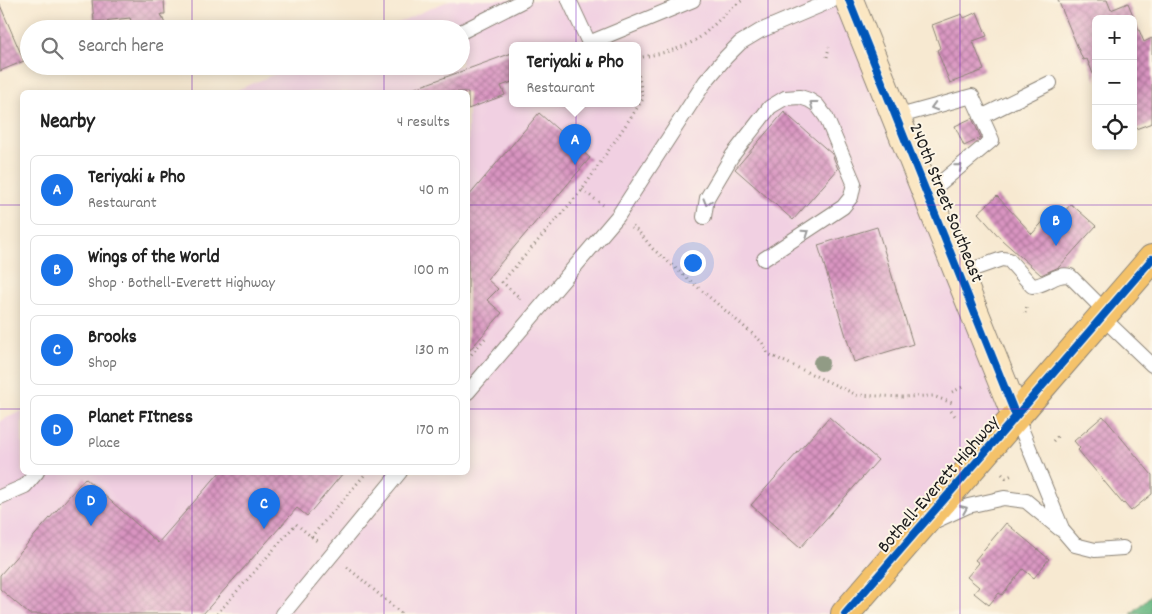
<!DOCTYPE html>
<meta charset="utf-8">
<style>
body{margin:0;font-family:Dekko,sans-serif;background:#f6f6f6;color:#222}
.controls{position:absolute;right:15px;top:15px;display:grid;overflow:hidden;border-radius:8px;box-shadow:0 2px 12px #0003}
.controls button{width:45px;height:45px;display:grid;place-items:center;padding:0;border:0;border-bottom:1px solid #e0e0e0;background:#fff;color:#222;font:25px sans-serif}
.you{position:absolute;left:692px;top:262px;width:18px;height:18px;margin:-12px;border:4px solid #fff;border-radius:50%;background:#1a73e8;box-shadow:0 0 0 8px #1a73e833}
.badge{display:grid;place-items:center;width:32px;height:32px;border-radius:50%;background:#1a73e8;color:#fff;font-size:16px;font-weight:700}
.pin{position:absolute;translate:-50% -41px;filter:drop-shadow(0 1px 2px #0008)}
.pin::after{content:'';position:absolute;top:26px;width:18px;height:15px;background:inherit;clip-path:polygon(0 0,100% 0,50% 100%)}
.popup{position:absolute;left:509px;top:42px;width:132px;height:65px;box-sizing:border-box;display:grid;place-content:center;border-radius:8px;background:#fff;filter:drop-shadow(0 1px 4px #0005);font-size:16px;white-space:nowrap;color:#767676}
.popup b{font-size:19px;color:#222}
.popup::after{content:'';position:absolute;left:50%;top:100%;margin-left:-10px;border:10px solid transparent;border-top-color:#fff}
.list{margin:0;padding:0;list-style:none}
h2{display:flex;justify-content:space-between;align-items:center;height:65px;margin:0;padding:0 20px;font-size:21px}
h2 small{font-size:16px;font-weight:400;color:#767676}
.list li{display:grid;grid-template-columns:32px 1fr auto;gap:15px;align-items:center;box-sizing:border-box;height:70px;margin:0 10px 10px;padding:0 10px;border:1px solid #e0e0e0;border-radius:8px}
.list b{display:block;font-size:19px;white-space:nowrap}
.list p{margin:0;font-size:16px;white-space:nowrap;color:#767676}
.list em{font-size:16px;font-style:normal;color:#767676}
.icon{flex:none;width:28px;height:28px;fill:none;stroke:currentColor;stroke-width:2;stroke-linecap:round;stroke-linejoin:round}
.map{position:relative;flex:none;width:1152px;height:614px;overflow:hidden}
.search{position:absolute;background:#fff;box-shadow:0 2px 12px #0003;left:20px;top:20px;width:450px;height:55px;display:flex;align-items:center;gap:12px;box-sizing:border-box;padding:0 18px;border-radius:28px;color:#767676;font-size:19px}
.panel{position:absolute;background:#fff;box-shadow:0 2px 12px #0003;left:20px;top:90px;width:450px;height:385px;border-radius:8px}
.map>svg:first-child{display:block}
.built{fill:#f1d0e2;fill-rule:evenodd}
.forest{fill:url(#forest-firs);stroke:#40684e}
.building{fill:url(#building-cross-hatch)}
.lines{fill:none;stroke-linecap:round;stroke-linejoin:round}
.lane-casing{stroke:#8a8276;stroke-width:16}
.secondary-casing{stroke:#8a8276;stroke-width:30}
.primary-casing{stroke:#8a8276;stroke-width:30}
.path{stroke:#8a8276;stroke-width:3;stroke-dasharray:1 4;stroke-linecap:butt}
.lane{stroke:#fff;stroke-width:14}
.secondary{stroke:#fbe7c3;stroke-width:28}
.primary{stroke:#f4c26a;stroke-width:28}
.cycleway-casing{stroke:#fcf5e5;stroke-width:11}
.cycleway{stroke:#0057b8;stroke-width:8}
.tree{fill:#919b85}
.oneway{stroke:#999}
.grid{fill:none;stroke:#7b2cbf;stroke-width:1;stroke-opacity:0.55}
.labels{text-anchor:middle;stroke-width:4;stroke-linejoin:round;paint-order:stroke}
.street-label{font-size:19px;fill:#1c1c1c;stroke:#fcf5e5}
</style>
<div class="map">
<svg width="1152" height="614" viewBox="0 0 1152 614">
<defs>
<pattern id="forest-firs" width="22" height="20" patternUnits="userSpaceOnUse" patternTransform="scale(1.25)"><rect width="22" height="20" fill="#65b580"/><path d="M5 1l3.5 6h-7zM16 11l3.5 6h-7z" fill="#529268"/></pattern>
<pattern id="building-cross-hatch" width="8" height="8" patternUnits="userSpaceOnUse" patternTransform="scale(1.25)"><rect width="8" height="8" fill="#d994c1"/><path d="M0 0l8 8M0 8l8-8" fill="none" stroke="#af789c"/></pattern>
</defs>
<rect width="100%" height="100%" fill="#fcf5e5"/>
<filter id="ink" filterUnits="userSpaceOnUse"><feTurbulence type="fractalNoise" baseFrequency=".02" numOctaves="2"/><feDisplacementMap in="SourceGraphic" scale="10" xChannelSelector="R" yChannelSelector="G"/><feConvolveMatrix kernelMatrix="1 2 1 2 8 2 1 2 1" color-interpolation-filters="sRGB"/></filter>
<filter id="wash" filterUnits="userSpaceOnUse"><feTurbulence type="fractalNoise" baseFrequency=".0096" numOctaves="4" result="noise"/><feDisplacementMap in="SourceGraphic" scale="20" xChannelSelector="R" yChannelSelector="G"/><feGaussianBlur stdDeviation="1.12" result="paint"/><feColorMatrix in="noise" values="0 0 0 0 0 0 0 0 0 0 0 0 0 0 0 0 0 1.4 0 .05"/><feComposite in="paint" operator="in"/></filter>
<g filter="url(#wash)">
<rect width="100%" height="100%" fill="#f7e9d1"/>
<!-- built -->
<path class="built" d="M 450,0 L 839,0 L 1016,416 L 846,614 L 0,614 L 0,421 L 22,411 L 22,472 L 468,472 L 468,92 L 232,92 L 294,66 L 461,66 L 461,29 L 383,29 ZM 512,46 L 638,46 L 638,104 L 512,104 Z"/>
<!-- forest -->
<path class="forest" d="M 1152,594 L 1152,614 L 1131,614 Z"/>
<g id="blocks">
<!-- building -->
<path class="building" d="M 92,0 L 164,0 L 165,14 L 161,14 L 167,29 L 134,29 L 130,18 L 94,22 Z
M 1058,0 L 1107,0 L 1111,10 L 1128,3 L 1144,42 L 1152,38 L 1152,123 L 1133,130 L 1133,19 L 1096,19 L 1096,81 L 1087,59 L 1083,60 Z
M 0,5 L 24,61 L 0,71 Z
M 977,12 L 987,36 L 973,41 L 984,70 L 950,83 L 937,50 L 940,48 L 932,25 L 962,14 L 964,18 Z
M 512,53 L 512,82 L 501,86 L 505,95 L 468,109 L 468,92 L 411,92 L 410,90 Z
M 784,112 L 832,154 L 838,169 L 793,220 L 735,169 Z
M 539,113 L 590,158 L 487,279 L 498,289 L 487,300 L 502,313 L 468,352 L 468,197 Z
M 972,118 L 981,138 L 964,146 L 955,126 Z
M 997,196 L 1032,234 L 1048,216 L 1055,222 L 1071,204 L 1096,226 L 1059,267 L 1041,275 L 1002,240 L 978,213 Z
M 877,227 L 913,344 L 854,362 L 818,245 Z
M 1103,416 L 1152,475 L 1152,494 L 1131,511 L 1124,503 L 1123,504 L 1078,450 L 1080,448 L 1074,441 Z
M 829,417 L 878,460 L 800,548 L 751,505 Z
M 220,472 L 344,472 L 307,516 L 297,508 L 203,614 L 29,614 L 0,589 L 0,575 L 85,478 L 158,543 Z
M 1006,523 L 1049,559 L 1034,578 L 1023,569 L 1002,595 L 999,593 L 989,605 L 974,593 L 979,587 L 967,577 L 979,563 L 975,560 Z"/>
</g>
</g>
<g filter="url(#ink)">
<use href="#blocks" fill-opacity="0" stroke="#8a8276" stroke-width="1"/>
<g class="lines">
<!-- lane casing -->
<g class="lane-casing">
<path id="lane" d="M 569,0 L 589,43 L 693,0
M 461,32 L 524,0
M 896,117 L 972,96 L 992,140 L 927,194
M 981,117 L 1050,83
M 704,217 L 707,198 L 732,156 L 770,107 L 785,98 L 800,97 L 809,100 L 817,105 L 826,117 L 854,183 L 851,197 L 843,207 L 764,259
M 959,274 L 1002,259 L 1009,260 L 1032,286 C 1046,286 1056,272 1070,276 L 1106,312
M 1102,317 L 1152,365
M 468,392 L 618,216 L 705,82 L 726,57 L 740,43 L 760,31 L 833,0
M 1016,416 L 1063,531 L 1075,545 L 1095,550 L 1123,548
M 0,497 L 25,486 L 37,472
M 931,523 L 968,506 L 1004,498 L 1026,501 L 1060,529
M 283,614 L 400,472"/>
</g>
<!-- secondary casing -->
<g class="secondary-casing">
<path id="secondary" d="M 849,0 L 1016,416"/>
</g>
<!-- primary casing -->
<g class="primary-casing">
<path id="primary" d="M 845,614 L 1152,259"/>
</g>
<!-- path -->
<path class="path" d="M 827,57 L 829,47
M 638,58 C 661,53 685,50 704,34 C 717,23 728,9 743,0
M 582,190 L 603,205
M 632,227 L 639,232 L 653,249 L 762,342 L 768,354 L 857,395 L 902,397 L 933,396 L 955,404
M 519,299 L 520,298 L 502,282 L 582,190 L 643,99 L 638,72
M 1025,313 L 1027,306
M 468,358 L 487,336
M 952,392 L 963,387
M 951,411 L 955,416
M 1053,441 L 1059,435
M 1002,474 L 1006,478 L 1014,474
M 311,537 L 367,472
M 347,567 L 402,614
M 217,614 L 296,524 L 318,542"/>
<!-- lane -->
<use href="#lane" class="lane"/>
<!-- secondary -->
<use href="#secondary" class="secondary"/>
<!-- primary -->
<use href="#primary" class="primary"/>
<!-- cycleway casing -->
<g class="cycleway-casing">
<path id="cycleway" d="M 849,0 L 1016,416
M 845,614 L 1152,259"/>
</g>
<!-- cycleway -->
<use href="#cycleway" class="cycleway"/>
</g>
<!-- trees -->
<circle class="tree" cx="821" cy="363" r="8"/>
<!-- one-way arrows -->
<defs><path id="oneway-chevron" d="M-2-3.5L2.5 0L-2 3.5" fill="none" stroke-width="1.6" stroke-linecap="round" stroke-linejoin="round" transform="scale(1.25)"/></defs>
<g class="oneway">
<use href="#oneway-chevron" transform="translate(813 104) rotate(-143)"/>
<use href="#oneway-chevron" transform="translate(934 107) rotate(164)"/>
<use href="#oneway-chevron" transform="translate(959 167) rotate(-40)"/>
<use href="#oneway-chevron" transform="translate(707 202) rotate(106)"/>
<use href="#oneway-chevron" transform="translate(806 233) rotate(-35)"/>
<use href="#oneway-chevron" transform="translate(964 509) rotate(-22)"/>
</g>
</g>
<!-- grid -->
<path class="grid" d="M 192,0 L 192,29M 384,0 L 384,29M 576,0 L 576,614M 768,0 L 768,614M 960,0 L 960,614M 192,66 L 192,92M 384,66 L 384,92M 0,205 L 22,205M 468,205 L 1152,205M 0,409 L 22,409M 468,409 L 1152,409M 192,472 L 192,614M 384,472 L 384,614"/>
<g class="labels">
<!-- street labels -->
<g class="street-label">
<text transform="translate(948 202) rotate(68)" y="7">240th Street Southeast</text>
<text transform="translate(937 483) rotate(-49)" y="7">Bothell-Everett Highway</text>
</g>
</g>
</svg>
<div class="controls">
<button>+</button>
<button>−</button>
<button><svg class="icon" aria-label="locate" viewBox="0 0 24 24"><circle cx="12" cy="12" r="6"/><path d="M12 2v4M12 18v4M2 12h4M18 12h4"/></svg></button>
</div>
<div class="you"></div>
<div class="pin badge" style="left:575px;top:165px">A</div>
<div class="popup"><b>Teriyaki &amp; Pho</b>Restaurant</div>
<div class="pin badge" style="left:1056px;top:246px">B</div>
<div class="pin badge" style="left:264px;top:529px">C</div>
<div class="pin badge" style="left:91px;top:526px">D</div>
<div class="search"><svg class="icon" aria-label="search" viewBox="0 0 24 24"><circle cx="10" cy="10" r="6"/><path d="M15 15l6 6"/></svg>Search here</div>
<section class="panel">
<h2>Nearby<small>4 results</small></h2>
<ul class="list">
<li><span class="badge">A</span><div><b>Teriyaki &amp; Pho</b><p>Restaurant</p></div><em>40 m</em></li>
<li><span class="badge">B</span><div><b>Wings of the World</b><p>Shop · Bothell-Everett Highway</p></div><em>100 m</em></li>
<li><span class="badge">C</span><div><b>Brooks</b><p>Shop</p></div><em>130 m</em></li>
<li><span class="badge">D</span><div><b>Planet FItness</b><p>Place</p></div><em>170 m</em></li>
</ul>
</section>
</div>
